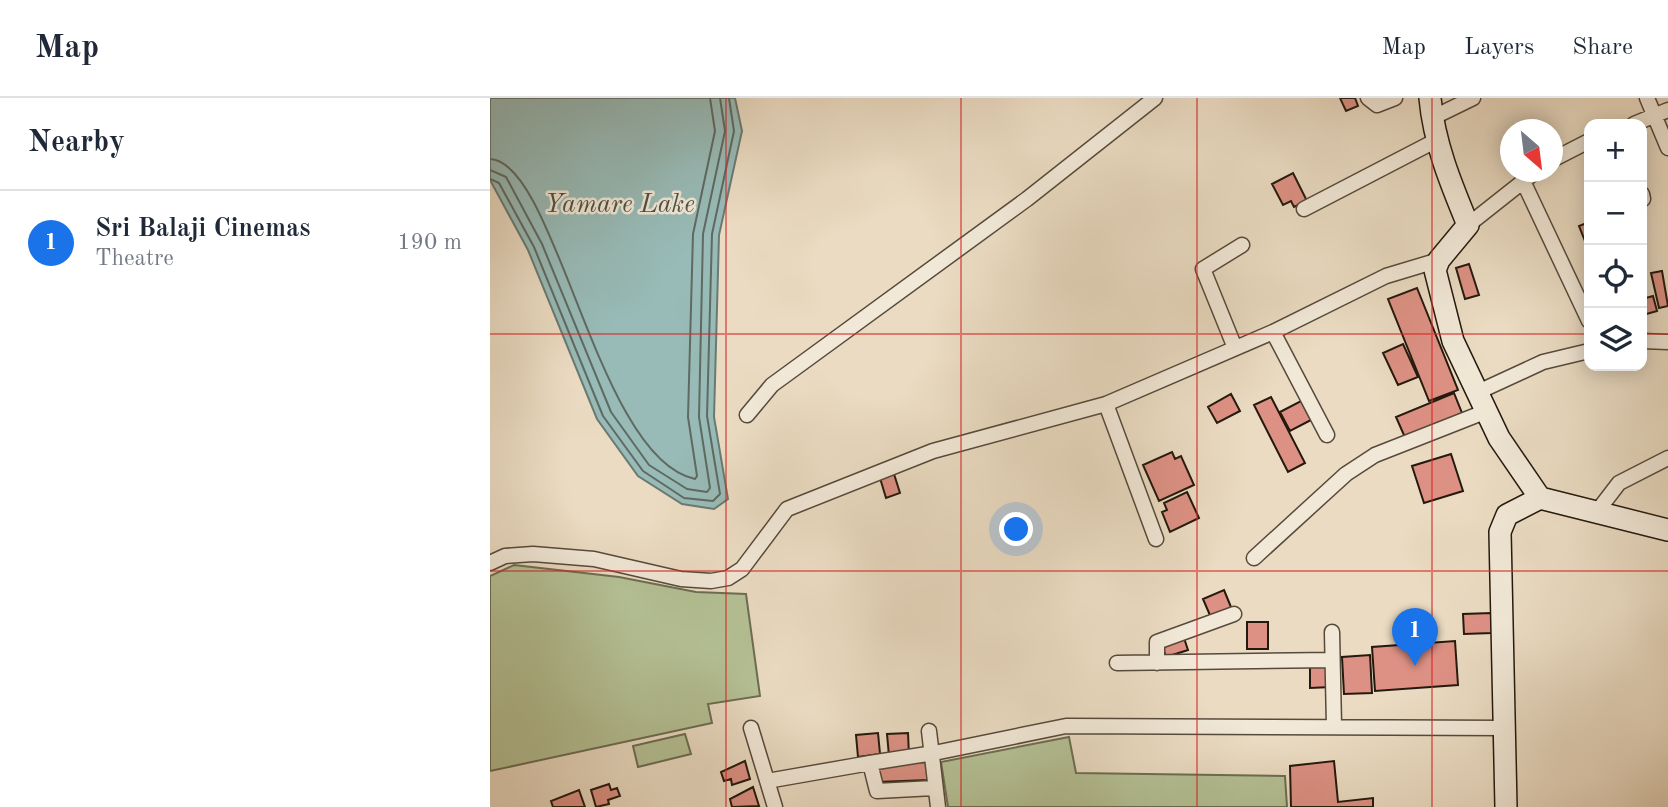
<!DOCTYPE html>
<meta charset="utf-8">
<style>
body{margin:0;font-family:"Old Standard TT",serif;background:#f6f6f7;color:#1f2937}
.controls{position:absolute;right:21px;top:21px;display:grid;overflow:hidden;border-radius:14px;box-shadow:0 4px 18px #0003}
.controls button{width:63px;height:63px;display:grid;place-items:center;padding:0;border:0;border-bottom:2px solid #e0e1e3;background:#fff;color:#1f2937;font:35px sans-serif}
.compass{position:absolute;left:1010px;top:21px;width:63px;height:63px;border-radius:50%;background:#fff;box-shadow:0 4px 18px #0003;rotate:152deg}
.you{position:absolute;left:527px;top:432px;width:24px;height:24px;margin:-18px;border:5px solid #fff;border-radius:50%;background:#1a73e8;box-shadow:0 0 0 10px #1a73e833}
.badge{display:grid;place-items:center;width:46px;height:46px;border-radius:50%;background:#1a73e8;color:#fff;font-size:23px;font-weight:700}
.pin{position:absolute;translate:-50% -58px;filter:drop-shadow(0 2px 4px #0008)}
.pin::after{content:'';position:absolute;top:37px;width:24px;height:21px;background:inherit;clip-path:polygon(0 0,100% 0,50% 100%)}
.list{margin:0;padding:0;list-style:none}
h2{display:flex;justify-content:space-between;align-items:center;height:91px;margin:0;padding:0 28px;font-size:30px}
h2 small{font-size:23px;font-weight:400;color:#747a83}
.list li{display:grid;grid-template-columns:46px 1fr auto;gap:21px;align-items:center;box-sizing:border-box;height:105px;padding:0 28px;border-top:2px solid #e0e1e3}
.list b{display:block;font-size:26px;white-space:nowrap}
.list p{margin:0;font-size:23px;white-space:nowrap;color:#747a83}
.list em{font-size:23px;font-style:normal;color:#747a83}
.icon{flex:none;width:38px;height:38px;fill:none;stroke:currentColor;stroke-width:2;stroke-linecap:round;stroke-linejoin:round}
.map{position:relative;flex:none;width:1178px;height:709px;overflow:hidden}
header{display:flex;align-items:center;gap:42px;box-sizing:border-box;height:98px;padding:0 35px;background:#fff;border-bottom:2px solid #e0e1e3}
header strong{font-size:33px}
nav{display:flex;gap:38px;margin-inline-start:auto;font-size:24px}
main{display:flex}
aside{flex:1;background:#fff}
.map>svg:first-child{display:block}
.green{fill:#b4c195;stroke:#6c6d52;stroke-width:2}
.water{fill:#98bbb7;stroke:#6a7a73;stroke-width:2}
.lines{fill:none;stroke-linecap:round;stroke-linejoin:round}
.shore{stroke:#5e6a62;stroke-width:2}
.building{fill:#dd9184;stroke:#24190e;stroke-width:2}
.street-casing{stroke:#564a3b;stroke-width:17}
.secondary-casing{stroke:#24190e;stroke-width:24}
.street{stroke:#f1e8d7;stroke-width:14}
.secondary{stroke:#f1e8d7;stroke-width:21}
.grid{fill:none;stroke:#d62828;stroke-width:2;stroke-opacity:0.55}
.labels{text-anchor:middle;stroke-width:5;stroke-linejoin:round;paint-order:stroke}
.water-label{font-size:26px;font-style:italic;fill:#4d5249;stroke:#f1e8d7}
</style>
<header>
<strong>Map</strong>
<nav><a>Map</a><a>Layers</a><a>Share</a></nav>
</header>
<main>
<aside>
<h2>Nearby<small></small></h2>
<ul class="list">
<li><span class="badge">1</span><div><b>Sri Balaji Cinemas</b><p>Theatre</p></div><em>190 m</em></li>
</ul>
</aside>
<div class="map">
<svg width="1178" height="709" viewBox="0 0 1178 709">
<rect width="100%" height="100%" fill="#eadbc2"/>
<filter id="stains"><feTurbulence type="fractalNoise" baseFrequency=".00286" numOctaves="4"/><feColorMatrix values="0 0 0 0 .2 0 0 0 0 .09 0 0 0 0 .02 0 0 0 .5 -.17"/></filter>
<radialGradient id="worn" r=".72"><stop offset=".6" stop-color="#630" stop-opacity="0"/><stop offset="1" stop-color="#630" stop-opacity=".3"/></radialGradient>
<!-- green -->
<path class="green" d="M 24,467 L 129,479 L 206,494 L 256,496 L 270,598 L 218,606 L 222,625 L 0,673 L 0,478 Z
M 195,636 L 201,656 L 148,669 L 143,648 Z
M 579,639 L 586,675 L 795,678 L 797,709 L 458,709 L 451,664 Z"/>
<!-- water -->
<path class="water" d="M 0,0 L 245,0 L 252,33 L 229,137 L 224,319 L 238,401 L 224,411 L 192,406 L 148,378 L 107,321 L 38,152 L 0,82 Z"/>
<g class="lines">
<!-- shore -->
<path class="shore" d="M 0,61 C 67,64 107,361 205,381 L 207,378 L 198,319 L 203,136 L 225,33 L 220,0
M 0,72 L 16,79 L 52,146 L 121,314 L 159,367 L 197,391 L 217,394 L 220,390 L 209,319 L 213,136 L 235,33 L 230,0
M 0,81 L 9,85 L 44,149 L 113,318 L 153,373 L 194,400 L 223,403 L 230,396 L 217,318 L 222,136 L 244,33 L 239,0"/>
</g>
<!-- building -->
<path class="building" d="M 850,0 L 865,0 L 868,8 L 856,13 Z
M 803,75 L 817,103 L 804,109 L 801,103 L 793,107 L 782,86 Z
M 1099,124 L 1099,153 L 1089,128 Z
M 979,166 L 989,197 L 975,201 L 966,170 Z
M 1172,173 L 1178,208 L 1169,210 L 1161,175 Z
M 927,190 L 968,292 L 939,303 L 898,201 Z
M 1163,198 L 1167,213 L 1153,217 L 1152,201 Z
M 913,246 L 928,279 L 908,287 L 893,255 Z
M 964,295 L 974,320 L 917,344 L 906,319 Z
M 741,296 L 750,313 L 727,325 L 718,309 Z
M 781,299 L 815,365 L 798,374 L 764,307 Z
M 811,303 L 821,322 L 800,333 L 790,314 Z
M 682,354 L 685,361 L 691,358 L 704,387 L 669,403 L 653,367 Z
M 961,356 L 973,393 L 934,405 L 922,368 Z
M 404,376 L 410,395 L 396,400 L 390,380 Z
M 697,394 L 709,420 L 680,434 L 672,414 L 677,412 L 674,405 Z
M 734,492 L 743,514 L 722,522 L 713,501 Z
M 1001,515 L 1002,535 L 974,536 L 973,516 Z
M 757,524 L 778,524 L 778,551 L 757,551 Z
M 693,537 L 698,552 L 676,559 L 671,544 Z
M 965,543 L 968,587 L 885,593 L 882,549 Z
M 880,557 L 882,595 L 854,596 L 852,559 Z
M 820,568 L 840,568 L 841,589 L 820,590 Z
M 388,635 L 390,656 L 368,659 L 366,637 Z
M 418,635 L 419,657 L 399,658 L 397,636 Z
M 255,663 L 260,681 L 242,687 L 241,681 L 234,683 L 231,674 Z
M 844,663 L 848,704 L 883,700 L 883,709 L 801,709 L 800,668 Z
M 437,664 L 438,682 L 387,684 L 386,665 Z
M 119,686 L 121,692 L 127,690 L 130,698 L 118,702 L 119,706 L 106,709 L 101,692 Z
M 263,689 L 269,708 L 242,709 L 240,701 Z
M 89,692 L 95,709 L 63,709 L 61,703 Z"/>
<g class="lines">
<!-- street casing -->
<g class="street-casing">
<path id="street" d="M 878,0 L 887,7 L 905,0
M 1157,0 L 1178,50
M 942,20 L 983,0
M 1144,26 L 1178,12
M 1062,62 L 1099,43
M 1033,83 L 1099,223
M 1152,96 L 1153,101
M 814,111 L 947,42
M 978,127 L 1045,74
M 783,234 L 837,337
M 1152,243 L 1178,244
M 745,250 L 713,171 L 752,147
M 988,294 L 1053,264 L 1099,253
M 616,306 L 666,441
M 257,317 L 282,287 L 537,101 L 665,0
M 1106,415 L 1129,385 L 1178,360
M 764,460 L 856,376 L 885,357 L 997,313
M 0,465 L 15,458 L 43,456 L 104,461 L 191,481 L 221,483 L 238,480 L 252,471 L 297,411 L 443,353 L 616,306 L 783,234 L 896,178 L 949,162
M 842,534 L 844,628
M 627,565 L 842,562
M 667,565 L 667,544 L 744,516
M 261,630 L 285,709
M 439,633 L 448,709
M 380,665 L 444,655 L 576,628 L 1017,630
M 277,683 L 380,665 L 387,693 L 444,690"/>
</g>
<!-- secondary casing -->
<g class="secondary-casing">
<path id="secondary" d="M 940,0 C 944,45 961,86 978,127 L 949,162 L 945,172 L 963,243 L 1009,340 L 1050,400 L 1178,432
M 1016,709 L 1010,434 L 1017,417 L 1050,400"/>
</g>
<!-- street -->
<use href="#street" class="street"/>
<!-- secondary -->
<use href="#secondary" class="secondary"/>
</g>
<!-- grid -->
<path class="grid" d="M 236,0 L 236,709M 471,0 L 471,709M 707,0 L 707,709M 942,0 L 942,709M 0,236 L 1099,236M 1152,236 L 1178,236M 0,473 L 1178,473"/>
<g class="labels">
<!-- water labels -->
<g class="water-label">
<text x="130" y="114">Yamare Lake</text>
</g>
</g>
<rect width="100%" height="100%" filter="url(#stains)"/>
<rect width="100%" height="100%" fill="url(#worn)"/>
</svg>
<div class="controls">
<button>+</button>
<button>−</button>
<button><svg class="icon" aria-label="locate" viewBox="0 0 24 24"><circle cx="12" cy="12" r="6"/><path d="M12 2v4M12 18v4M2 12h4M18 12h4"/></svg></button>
<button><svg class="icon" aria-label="layers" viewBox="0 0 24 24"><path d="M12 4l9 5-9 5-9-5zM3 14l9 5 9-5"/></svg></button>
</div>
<svg class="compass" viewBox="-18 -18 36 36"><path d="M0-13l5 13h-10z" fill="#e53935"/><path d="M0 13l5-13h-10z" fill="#747a83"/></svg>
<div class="you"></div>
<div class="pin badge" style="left:925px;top:568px">1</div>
</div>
</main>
